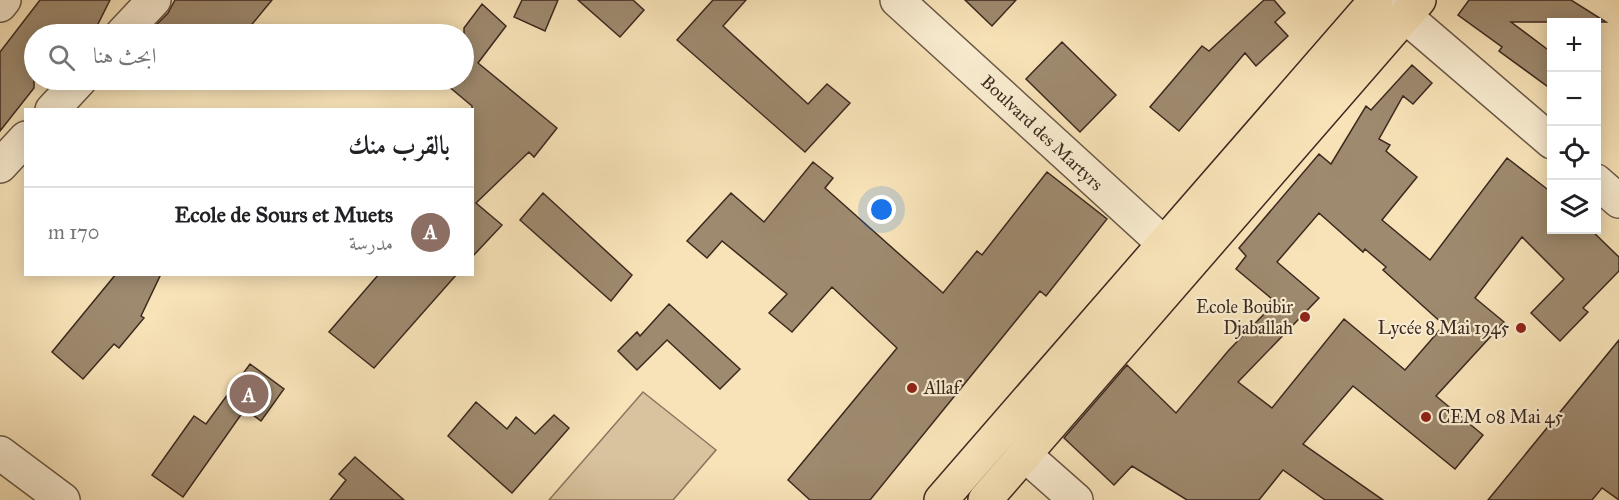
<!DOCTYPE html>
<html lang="ar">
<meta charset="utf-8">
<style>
body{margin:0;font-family:"IM FELL Great Primer",Amiri,serif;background:#f6f6f6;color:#202124;direction:rtl}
.controls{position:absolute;right:18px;top:18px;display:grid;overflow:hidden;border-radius:0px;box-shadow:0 3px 15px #0003}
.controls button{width:54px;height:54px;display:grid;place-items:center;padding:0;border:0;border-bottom:2px solid #e0e0e0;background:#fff;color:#202124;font:30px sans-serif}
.you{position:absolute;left:882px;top:210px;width:21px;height:21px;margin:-15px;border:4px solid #fff;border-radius:50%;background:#1a73e8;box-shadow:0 0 0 9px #1a73e833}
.badge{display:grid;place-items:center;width:39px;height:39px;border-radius:50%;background:#db2777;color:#fff;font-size:20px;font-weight:700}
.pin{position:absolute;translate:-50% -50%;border:3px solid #fff;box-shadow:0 2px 6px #0006}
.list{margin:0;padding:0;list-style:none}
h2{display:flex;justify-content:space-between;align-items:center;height:78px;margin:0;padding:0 24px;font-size:26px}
h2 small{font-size:20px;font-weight:400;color:#757577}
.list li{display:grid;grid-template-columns:39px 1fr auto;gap:18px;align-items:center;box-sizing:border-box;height:90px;padding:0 24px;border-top:2px solid #e0e0e0}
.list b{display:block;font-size:22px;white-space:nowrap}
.list p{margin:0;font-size:20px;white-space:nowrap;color:#757577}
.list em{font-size:20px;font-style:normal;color:#757577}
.icon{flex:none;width:33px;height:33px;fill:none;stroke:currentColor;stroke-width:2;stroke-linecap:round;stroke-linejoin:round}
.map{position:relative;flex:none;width:1619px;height:500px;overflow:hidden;direction:ltr}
.search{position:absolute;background:#fff;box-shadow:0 3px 15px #0003;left:24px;top:24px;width:450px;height:66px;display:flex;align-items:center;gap:15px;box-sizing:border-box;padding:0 21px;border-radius:33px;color:#757577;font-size:22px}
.panel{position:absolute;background:#fff;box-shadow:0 3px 15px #0003;left:24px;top:108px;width:450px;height:168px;border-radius:0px;direction:rtl}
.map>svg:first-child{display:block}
.green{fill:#d8c39e;stroke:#8a765f;stroke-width:1.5}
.building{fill:#9e8a6f;stroke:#3c2920;stroke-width:1.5;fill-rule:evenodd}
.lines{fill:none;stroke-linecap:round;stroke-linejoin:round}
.minor-casing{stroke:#6b5846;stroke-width:36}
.major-casing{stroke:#3c2920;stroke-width:36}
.minor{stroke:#faedd1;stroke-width:33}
.major{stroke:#f8e3b8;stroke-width:33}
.poi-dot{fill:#8f2418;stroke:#faedd1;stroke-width:2}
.labels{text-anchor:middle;stroke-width:4.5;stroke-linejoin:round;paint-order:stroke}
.street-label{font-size:18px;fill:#3c2920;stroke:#faedd1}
.poi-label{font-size:18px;fill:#3c2920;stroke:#faedd1;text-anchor:end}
</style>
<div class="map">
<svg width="1619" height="500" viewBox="0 0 1619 500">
<rect width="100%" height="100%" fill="#f8e3b8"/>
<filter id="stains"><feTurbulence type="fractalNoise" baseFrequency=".00333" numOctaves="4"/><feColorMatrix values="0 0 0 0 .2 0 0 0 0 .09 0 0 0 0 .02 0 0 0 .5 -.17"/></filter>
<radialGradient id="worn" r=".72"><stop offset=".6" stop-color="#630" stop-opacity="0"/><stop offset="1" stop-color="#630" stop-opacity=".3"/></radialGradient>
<!-- green -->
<path class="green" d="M 643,392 L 716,450 L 673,500 L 549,500 Z"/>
<!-- building -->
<path class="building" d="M 40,0 L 110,0 L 93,34 L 34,34 L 34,88 L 0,131 L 0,52 Z
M 175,0 L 272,0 L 244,34 L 147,34 L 168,13 Z
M 522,0 L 558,0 L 545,31 L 514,17 Z
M 578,0 L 633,0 L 644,10 L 620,37 Z
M 713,0 L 746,0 L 723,26 L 808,104 L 827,84 L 850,103 L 805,152 L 677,40 Z
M 965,0 L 1016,0 L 992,26 Z
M 1264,0 L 1274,0 L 1285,13 L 1275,22 L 1288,36 L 1256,66 L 1245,53 L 1179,131 L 1150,107 L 1202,46 L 1209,51 Z
M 1469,0 L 1571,0 L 1606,22 L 1511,22 L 1551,52 L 1551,89 L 1499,51 L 1502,47 L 1458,15 Z
M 482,4 L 506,26 L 478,63 L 557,128 L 534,157 L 529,152 L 476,203 L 502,225 L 472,257 L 472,106 L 441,80 L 464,80 L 464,28 Z
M 1062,42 L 1116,95 L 1080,132 L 1026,79 Z
M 1412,65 L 1432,83 L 1413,104 L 1403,96 L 1379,139 L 1390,145 L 1386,151 L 1417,177 L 1382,220 L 1430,260 L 1507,158 L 1551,192 L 1551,230 L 1591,230 L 1619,257 L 1619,271 L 1583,308 L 1588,312 L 1560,341 L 1531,313 L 1564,279 L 1522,237 L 1475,298 L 1504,322 L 1436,396 L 1483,435 L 1455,469 L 1353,386 L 1303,444 L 1383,500 L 1325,500 L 1283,470 L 1259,500 L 1187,500 L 1132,466 L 1114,485 L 1064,438 L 1127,365 L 1176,413 L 1229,350 L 1267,311 L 1264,308 L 1272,299 L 1236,269 L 1246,256 L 1239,248 L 1319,154 L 1331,164 L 1366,106 L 1371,110 ZM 1319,213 L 1363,252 L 1365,249 L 1386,267 L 1383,270 L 1444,325 L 1405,370 L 1344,319 L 1272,408 L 1238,382 L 1319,298 L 1277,262 Z
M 813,162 L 833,178 L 825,188 L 943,293 L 977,251 L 982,255 L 1047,172 L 1107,219 L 1046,296 L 1040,291 L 870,500 L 810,500 L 788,480 L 897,348 L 832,287 L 792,332 L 769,313 L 787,294 L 722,241 L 707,258 L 687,241 L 731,193 L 764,222 Z
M 543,193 L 632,275 L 611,301 L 520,220 Z
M 116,274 L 161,274 L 141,316 L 144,318 L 119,348 L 114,344 L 83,379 L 52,352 Z
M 379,274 L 457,274 L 374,368 L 329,332 Z
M 669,304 L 740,369 L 720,389 L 667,340 L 637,370 L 618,351 L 637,332 L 640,336 Z
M 1619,340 L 1619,500 L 1602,488 L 1592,500 L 1488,500 Z
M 250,364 L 284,389 L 261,421 L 245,409 L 183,497 L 152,475 L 194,416 L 206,424 Z
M 476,402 L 507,429 L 516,417 L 535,434 L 554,415 L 569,428 L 512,493 L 448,436 Z
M 355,457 L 404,500 L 330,500 L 346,480 L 339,474 Z"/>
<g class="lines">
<!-- minor casing -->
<g class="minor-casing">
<path id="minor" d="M 897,0 L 1184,262
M 1391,0 L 1405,16 L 1552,142
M 0,5 L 4,0
M 122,34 L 154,0
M 52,110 L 80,80
M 0,166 L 26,138
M 1596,181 L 1619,201
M 0,453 L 63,500
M 1025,455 L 1076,500"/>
</g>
<!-- major casing -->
<g class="major-casing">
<path id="major" d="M 941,500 L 1376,0
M 985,500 L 1419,0"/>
</g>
<!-- minor -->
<use href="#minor" class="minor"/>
<!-- major -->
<use href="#major" class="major"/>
</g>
<!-- markers -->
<g class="poi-dot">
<circle cx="1305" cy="317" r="6"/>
<circle cx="1521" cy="328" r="6"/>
<circle cx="912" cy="388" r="6"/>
<circle cx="1426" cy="417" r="6"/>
</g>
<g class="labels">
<!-- street labels -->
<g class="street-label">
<text transform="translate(1042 133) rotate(43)" y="6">Boulvard des Martyrs</text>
</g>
<!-- poi labels -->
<g class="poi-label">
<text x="1293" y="313">Ecole Boubir<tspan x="1293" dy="21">Djaballah</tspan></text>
<text x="1509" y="334">Lycée 8 Mai 1945</text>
<text x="924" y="394" text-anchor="start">Allaf</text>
<text x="1438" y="423" text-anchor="start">CEM 08 Mai 45</text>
</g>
</g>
<rect width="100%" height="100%" filter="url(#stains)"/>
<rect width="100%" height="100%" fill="url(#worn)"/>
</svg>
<div class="controls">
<button>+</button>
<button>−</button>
<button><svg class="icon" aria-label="locate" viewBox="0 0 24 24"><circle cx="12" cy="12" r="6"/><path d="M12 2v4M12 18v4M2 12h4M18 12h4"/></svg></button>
<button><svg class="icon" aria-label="layers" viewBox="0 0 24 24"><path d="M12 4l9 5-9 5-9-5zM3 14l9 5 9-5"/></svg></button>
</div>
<div class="you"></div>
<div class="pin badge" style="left:249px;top:394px;background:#8d6e63">A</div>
<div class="search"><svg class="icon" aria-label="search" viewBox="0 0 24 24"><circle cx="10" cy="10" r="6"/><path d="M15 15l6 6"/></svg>ابحث هنا</div>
<section class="panel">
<h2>بالقرب منك<small></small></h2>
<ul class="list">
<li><span class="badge" style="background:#8d6e63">A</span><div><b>Ecole de Sours et Muets</b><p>مدرسة</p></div><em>170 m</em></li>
</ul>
</section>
</div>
